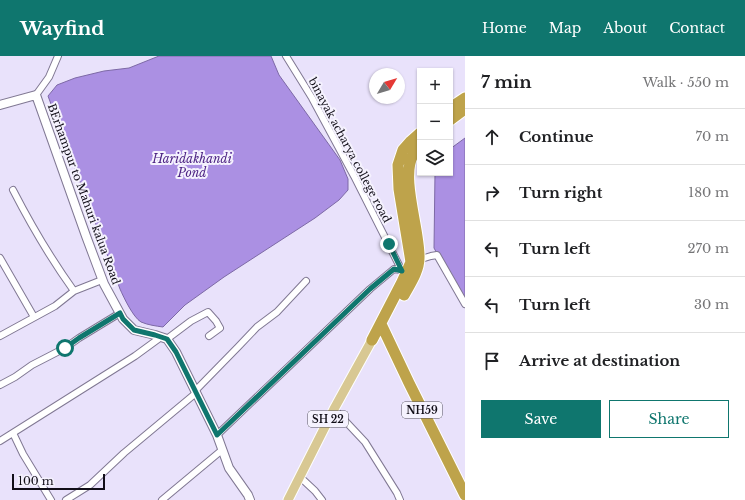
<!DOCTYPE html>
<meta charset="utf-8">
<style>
body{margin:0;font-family:"Libre Baskerville",serif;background:#f2f2f2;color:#202124}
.controls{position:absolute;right:12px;top:12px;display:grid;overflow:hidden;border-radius:0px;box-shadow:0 1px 3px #0004}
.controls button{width:36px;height:36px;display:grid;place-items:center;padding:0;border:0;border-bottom:1px solid #e0e0e0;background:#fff;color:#202124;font:20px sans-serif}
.compass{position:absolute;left:369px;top:12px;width:36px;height:36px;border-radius:50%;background:#fff;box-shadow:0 1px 3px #0004;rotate:52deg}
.scale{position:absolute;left:12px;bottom:10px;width:93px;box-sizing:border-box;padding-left:4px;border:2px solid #110e18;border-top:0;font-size:11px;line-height:14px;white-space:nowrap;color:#110e18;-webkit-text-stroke:3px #f5f2fe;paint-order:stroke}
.stop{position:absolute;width:12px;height:12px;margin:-9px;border:3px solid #0f766e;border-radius:50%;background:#fff}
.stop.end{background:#0f766e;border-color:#fff;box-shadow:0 1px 4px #0008}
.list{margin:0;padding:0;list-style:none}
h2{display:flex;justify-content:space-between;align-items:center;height:52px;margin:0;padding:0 16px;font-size:17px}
h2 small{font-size:13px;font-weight:400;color:#757577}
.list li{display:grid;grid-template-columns:26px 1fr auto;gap:12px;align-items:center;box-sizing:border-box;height:56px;padding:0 16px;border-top:1px solid #e0e0e0}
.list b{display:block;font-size:15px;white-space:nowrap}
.list em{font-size:13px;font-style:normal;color:#757577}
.actions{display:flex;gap:8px;padding:12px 16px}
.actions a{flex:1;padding:9px 0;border:1px solid #0f766e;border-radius:0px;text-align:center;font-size:14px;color:#0f766e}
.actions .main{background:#0f766e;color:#fff}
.icon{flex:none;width:22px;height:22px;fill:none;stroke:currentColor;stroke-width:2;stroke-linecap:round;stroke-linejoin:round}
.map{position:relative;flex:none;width:465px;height:444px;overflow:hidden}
header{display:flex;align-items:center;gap:24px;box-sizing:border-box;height:56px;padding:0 20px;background:#0f766e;color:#fff}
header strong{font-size:19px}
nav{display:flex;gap:22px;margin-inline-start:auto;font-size:14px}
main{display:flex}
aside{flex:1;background:#fff}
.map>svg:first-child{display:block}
.water{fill:#ab90e3;stroke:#7d69a6}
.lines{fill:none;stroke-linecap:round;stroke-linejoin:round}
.street-casing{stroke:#807893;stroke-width:8}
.secondary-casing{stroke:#807893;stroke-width:10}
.primary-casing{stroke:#fff;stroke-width:11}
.highway-casing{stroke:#fff;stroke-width:13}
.street{stroke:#fff;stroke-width:6}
.secondary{stroke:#fff;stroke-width:8}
.primary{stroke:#d8c893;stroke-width:9}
.highway{stroke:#bea34b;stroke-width:11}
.route{stroke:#0f766e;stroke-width:5}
.labels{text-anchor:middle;stroke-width:4;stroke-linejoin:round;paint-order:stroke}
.shield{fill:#f5f2fe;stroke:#55525d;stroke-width:1}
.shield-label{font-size:10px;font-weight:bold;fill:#110e18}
.street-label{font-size:11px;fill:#110e18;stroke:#f5f2fe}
.water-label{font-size:12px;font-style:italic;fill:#4e2585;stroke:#f5f2fe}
</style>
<header>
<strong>Wayfind</strong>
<nav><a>Home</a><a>Map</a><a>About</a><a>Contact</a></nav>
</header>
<main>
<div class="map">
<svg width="465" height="444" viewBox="0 0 465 444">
<rect width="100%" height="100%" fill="#e9e2fb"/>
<!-- water -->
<path class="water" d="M 159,0 L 271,0 L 279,19 L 340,104 L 348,123 L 348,134 L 339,144 L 315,162 L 224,221 L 185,249 L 163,271 C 156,270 148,269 141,266 C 133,261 124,242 120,233 L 48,40 L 57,29 L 75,22 L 104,15 L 129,12 Z
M 465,82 L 465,248 L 434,192 L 435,117 L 450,117 L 450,93 Z"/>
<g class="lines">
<!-- street casing -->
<g class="street-casing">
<path id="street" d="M 286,0 L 312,42 L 354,120 L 403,217
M 36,39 L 49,21 L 58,0
M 13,134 C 31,169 51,203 74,235
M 0,202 L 34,261
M 418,204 L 431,200 L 437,199 L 465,248
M 0,280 L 55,250 L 74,235 L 102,224
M 167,283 L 191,265 L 208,256 L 216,265 L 220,272 L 209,280
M 0,329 L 15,321 L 32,309 L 65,292 L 79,282 L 120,257
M 195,335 L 238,291 L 257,271 L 277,256 L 306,225
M 334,353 L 365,386 L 397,437 L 400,444
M 13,377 L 23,398 L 51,444
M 217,379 L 370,233 L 394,213 L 407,215
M 0,385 L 135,300 L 161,281
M 300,421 L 315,435 L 322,444
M 66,444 L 90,429 L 124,397 L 196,337
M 162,444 L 222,394"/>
</g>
<!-- secondary casing -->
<g class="secondary-casing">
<path id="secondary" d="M 0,49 L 36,39 L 86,180 L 104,228 L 123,263 L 134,274 L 155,279 L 167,283 L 176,296 L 217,379 L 229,412 L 248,439 L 250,444"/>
</g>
<!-- primary casing -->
<g class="primary-casing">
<path id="primary" d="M 288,444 L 334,353 L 372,284"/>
</g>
<!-- highway casing -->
<g class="highway-casing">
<path id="highway" d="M 450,52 L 465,42
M 450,64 L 465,53
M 404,239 C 410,228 419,215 419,202 C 420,175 400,121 413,99 C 414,95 417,92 420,89
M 381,268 L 409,327 L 465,439
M 372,284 L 402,226 L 411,206 L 399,133 L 398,109 L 403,94 L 411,85 L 420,77"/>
</g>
<!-- street -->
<use href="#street" class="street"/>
<!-- secondary -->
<use href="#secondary" class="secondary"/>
<!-- primary -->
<use href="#primary" class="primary"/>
<!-- highway -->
<use href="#highway" class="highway"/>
</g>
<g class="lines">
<!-- route -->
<path class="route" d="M 65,292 L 79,282 L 120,257 L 123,263 L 134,274 L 155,279 L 167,283 L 176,296 L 217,379 L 370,233 L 394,213 L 402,215 L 389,188"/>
</g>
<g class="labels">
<!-- shield labels -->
<g class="shield">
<rect x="402" y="346" width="40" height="16" rx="3"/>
<rect x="308" y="355" width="40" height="16" rx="3"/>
</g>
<g class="shield-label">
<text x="422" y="358">NH59</text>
<text x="328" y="367">SH 22</text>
</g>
<!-- street labels -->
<g class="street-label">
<text transform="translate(350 94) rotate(62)" y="4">binayak acharya college road</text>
<text transform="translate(84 138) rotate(70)" y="4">BErhampur to Mahuri kalua Road</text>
</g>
<!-- water labels -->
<g class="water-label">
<text x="192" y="107">Haridakhandi<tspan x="192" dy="14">Pond</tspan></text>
</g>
</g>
</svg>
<div class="controls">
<button>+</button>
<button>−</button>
<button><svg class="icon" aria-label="layers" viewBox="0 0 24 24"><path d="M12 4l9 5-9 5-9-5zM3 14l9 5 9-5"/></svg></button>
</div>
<svg class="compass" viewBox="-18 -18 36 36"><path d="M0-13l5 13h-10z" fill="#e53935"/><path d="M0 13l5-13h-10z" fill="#757577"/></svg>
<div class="scale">100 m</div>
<div class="stop" style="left:65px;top:292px"></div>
<div class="stop end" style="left:389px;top:188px"></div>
</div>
<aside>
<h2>7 min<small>Walk · 550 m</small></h2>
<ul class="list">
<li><svg class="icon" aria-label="ahead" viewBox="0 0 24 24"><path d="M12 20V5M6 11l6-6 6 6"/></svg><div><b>Continue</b></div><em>70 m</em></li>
<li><svg class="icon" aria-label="right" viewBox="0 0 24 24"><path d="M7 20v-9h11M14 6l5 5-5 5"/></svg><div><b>Turn right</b></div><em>180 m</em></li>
<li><svg class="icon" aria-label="left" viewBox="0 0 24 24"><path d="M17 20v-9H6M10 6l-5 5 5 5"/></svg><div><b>Turn left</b></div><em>270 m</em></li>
<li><svg class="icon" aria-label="left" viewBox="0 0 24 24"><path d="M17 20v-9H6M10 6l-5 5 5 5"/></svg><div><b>Turn left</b></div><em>30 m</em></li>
<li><svg class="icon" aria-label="arrive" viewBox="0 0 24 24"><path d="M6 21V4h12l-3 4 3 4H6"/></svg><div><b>Arrive at destination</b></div></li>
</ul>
<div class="actions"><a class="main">Save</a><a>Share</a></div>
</aside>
</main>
